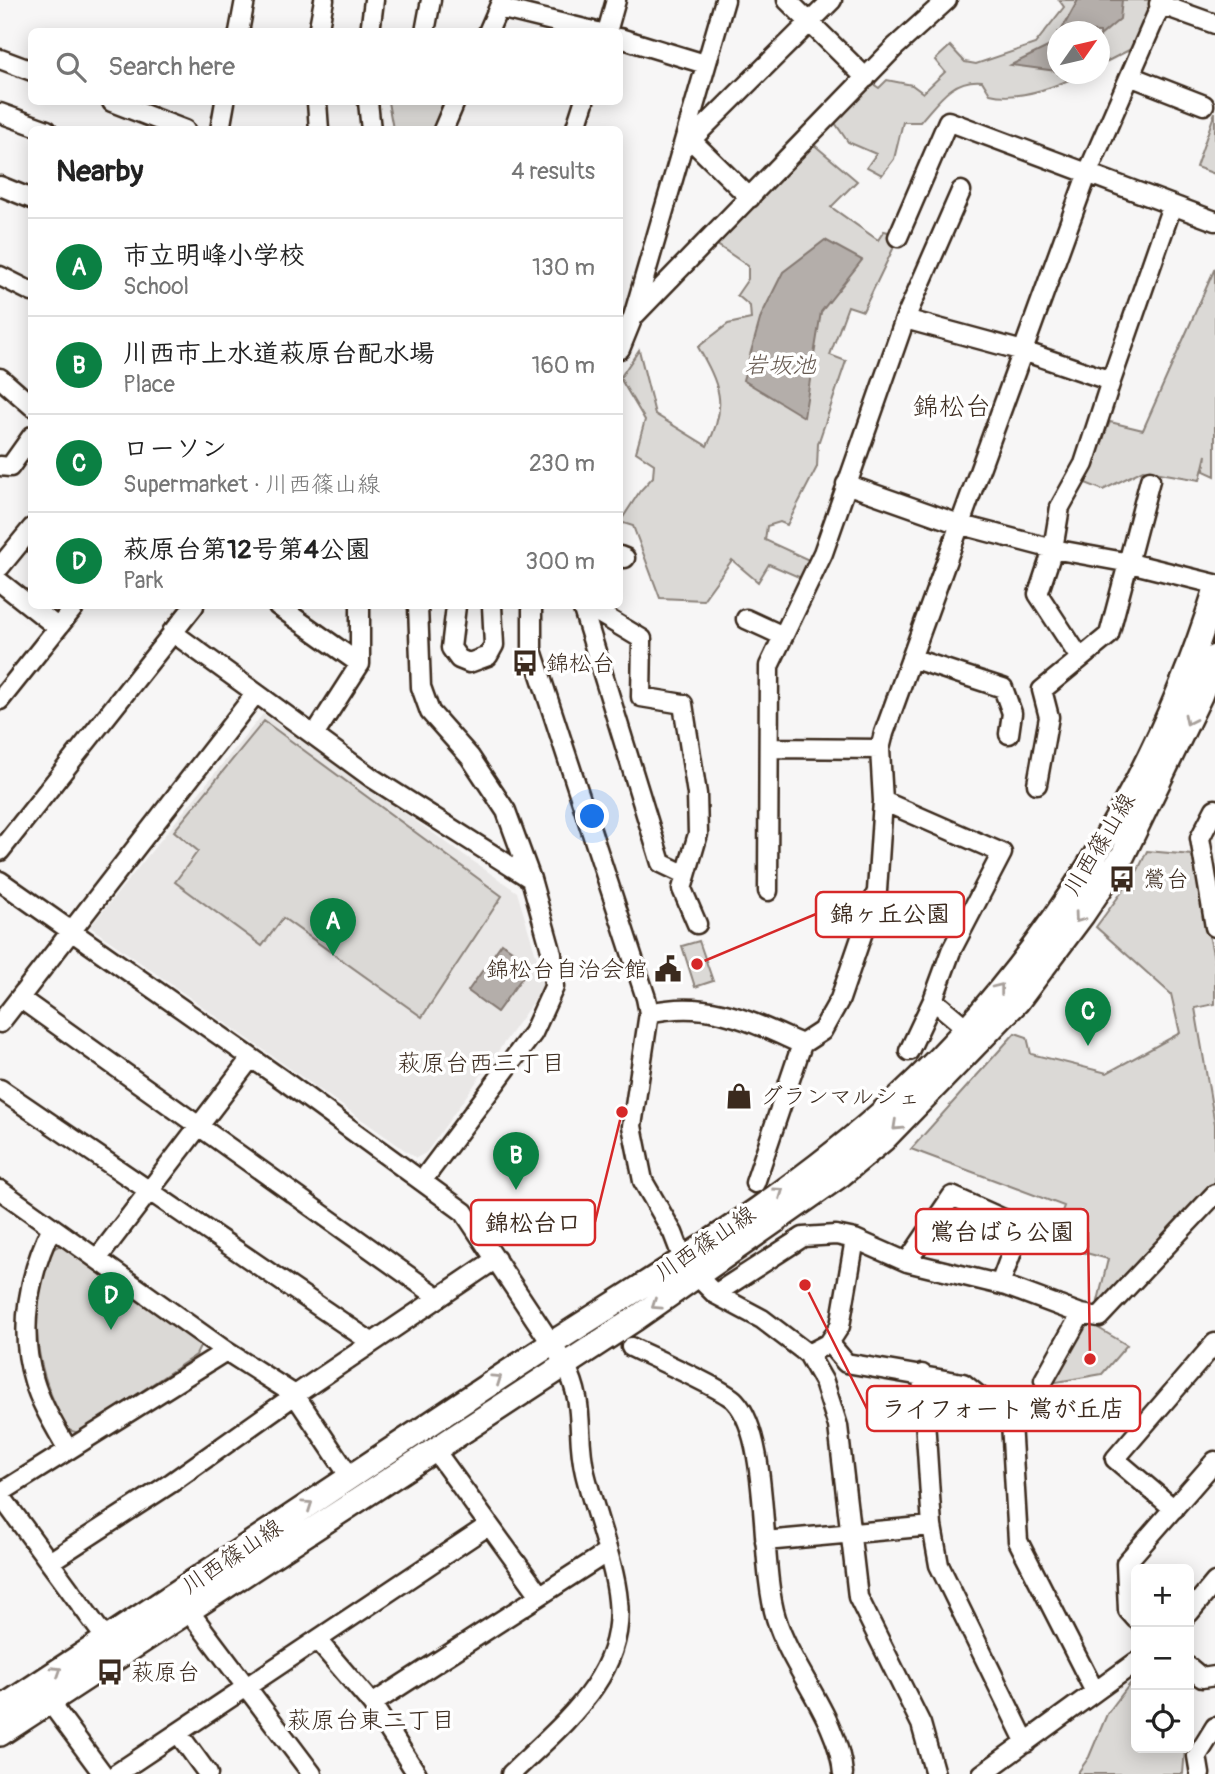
<!DOCTYPE html>
<meta charset="utf-8">
<style>
body{margin:0;font-family:Pangolin,"Klee One",sans-serif;background:#f6f6f6;color:#222}
.controls{position:absolute;right:21px;bottom:21px;display:grid;overflow:hidden;border-radius:10px;box-shadow:0 4px 18px #0003}
.controls button{width:63px;height:63px;display:grid;place-items:center;padding:0;border:0;border-bottom:2px solid #e0e0e0;background:#fff;color:#222;font:35px sans-serif}
.compass{position:absolute;left:1047px;top:21px;width:63px;height:63px;border-radius:50%;background:#fff;box-shadow:0 4px 18px #0003;rotate:56deg}
.you{position:absolute;left:593px;top:817px;width:24px;height:24px;margin:-18px;border:5px solid #fff;border-radius:50%;background:#1a73e8;box-shadow:0 0 0 10px #1a73e833}
.badge{display:grid;place-items:center;width:46px;height:46px;border-radius:50%;background:#0b8043;color:#fff;font-size:23px;font-weight:700}
.pin{position:absolute;translate:-50% -58px;filter:drop-shadow(0 2px 4px #0008)}
.pin::after{content:'';position:absolute;top:37px;width:24px;height:21px;background:inherit;clip-path:polygon(0 0,100% 0,50% 100%)}
.list{margin:0;padding:0;list-style:none}
h2{display:flex;justify-content:space-between;align-items:center;height:91px;margin:0;padding:0 28px;font-size:30px}
h2 small{font-size:23px;font-weight:400;color:#767676}
.list li{display:grid;grid-template-columns:46px 1fr auto;gap:21px;align-items:center;box-sizing:border-box;height:98px;padding:0 28px;border-top:2px solid #e0e0e0}
.list b{display:block;font-size:26px;white-space:nowrap}
.list p{margin:0;font-size:23px;white-space:nowrap;color:#767676}
.list em{font-size:23px;font-style:normal;color:#767676}
.icon{flex:none;width:38px;height:38px;fill:none;stroke:currentColor;stroke-width:2;stroke-linecap:round;stroke-linejoin:round}
.map{position:relative;flex:none;width:1215px;height:1774px;overflow:hidden}
.search{position:absolute;background:#fff;box-shadow:0 4px 18px #0003;left:28px;top:28px;width:595px;height:77px;display:flex;align-items:center;gap:18px;box-sizing:border-box;padding:0 24px;border-radius:10px;color:#767676;font-size:26px}
.panel{position:absolute;background:#fff;box-shadow:0 4px 18px #0003;left:28px;top:126px;width:595px;height:483px;border-radius:10px}
.map>svg:first-child{display:block}
.built{fill:#e9e7e6}
.green{fill:#dbd9d6;stroke:#8b827a;stroke-width:2}
.water{fill:#b4aeaa;stroke:#847972;stroke-width:2}
.lines{fill:none;stroke-linecap:round;stroke-linejoin:round}
.minor-casing{stroke:#3b2a1e;stroke-width:23}
.major-casing{stroke:#3b2a1e;stroke-width:28}
.minor{stroke:#fff;stroke-width:18}
.major{stroke:#fff;stroke-width:23}
.oneway{stroke:#a79f9a}
.labels{text-anchor:middle;stroke-width:7;stroke-linejoin:round;paint-order:stroke}
.poi-label{font-size:23px;fill:#3b2a1e;stroke:#fff;text-anchor:start}
.street-label{font-size:23px;fill:#3b2a1e;stroke:#fff}
.water-label{font-size:24px;font-style:italic;fill:#65584f;stroke:#fff}
.neighbourhood-label{font-size:24px;fill:#3b2a1e;stroke:#fff}
.quarter-label{font-size:26px;fill:#3b2a1e;stroke:#fff}
.leader{fill:none;stroke:#d62828;stroke-width:2.5}
.callout-dot{fill:#d62828;stroke:#fff;stroke-width:2.5}
.callout{fill:#fff;stroke:#d62828;stroke-width:2.5}
.callout-label{font-size:24px;text-anchor:middle;font-weight:bold;fill:#3b2a1e}
</style>
<div class="map">
<svg width="1215" height="1774" viewBox="0 0 1215 1774">
<rect width="100%" height="100%" fill="#f7f6f6"/>
<filter id="ink" filterUnits="userSpaceOnUse"><feTurbulence type="fractalNoise" baseFrequency=".0143" numOctaves="2"/><feDisplacementMap in="SourceGraphic" scale="14" xChannelSelector="R" yChannelSelector="G"/><feConvolveMatrix kernelMatrix="1 2 1 2 8 2 1 2 1" color-interpolation-filters="sRGB"/></filter>
<g filter="url(#ink)">
<!-- built -->
<path class="built" d="M 263,714 L 517,892 L 545,985 L 426,1153 L 416,1158 L 90,927 Z"/>
<!-- green -->
<path class="green" d="M 1059,0 L 1152,0 L 1135,47 L 1100,65 L 1100,32 L 1058,32 L 1058,74 L 1082,74 C 1057,86 1018,101 990,94 L 982,81 C 952,78 938,102 920,122 L 903,122 L 894,159 L 882,175 L 867,167 L 876,154 L 848,142 L 831,117 L 866,79 L 879,88 L 887,80 L 912,85 L 923,93 L 945,72 L 935,60 L 950,46 L 965,62 L 976,64 L 1035,44 L 1064,7 Z
M 388,102 L 443,102 L 433,130 L 393,129 Z
M 1215,112 L 1215,174 L 1196,167 Z
M 812,143 L 857,181 L 831,207 L 878,240 L 884,231 L 897,234 L 893,249 L 863,311 L 848,306 L 830,355 L 846,361 L 818,444 L 817,467 L 787,525 L 780,522 L 767,526 L 765,540 L 809,560 L 801,578 L 769,564 L 758,582 L 732,560 L 703,600 L 660,598 L 633,526 L 620,522 L 640,491 L 653,477 L 654,464 L 636,452 L 645,420 L 620,378 L 639,350 L 655,414 L 707,446 C 729,405 719,384 698,347 L 728,324 L 751,319 L 750,306 L 737,295 L 748,279 L 748,266 L 713,242 Z
M 1215,268 L 1215,476 L 1204,471 L 1206,455 L 1200,480 L 1143,470 L 1103,490 L 1083,482 L 1110,422 L 1143,430 Z
M 264,721 L 502,896 L 422,1017 L 283,918 L 262,946 L 175,882 L 198,851 L 174,831 Z
M 1147,851 L 1192,855 L 1215,963 L 1215,1004 L 1195,1008 L 1215,1124 L 1215,1185 L 1107,1300 L 1098,1301 L 1108,1259 L 1050,1243 L 1064,1206 L 911,1149 L 1015,1033 L 1027,1037 L 1031,1054 L 1107,1073 L 1180,1033 L 1171,994 L 1096,927 L 1138,870 Z
M 699,941 L 713,981 L 695,987 L 682,946 Z
M 62,1244 L 201,1345 L 196,1355 L 79,1433 L 68,1430 C 33,1367 28,1318 51,1250 Z
M 1088,1322 L 1127,1345 L 1102,1374 L 1051,1383 Z
M 1136,1676 L 1136,1748 L 1185,1748 L 1183,1774 L 1077,1774 L 1089,1757 L 1107,1714 Z"/>
<!-- water -->
<path class="water" d="M 1078,0 L 1122,0 L 1120,19 L 1100,36 L 1100,32 L 1061,31 Z
M 1057,38 L 1057,71 L 1011,65 L 1054,44 Z
M 825,240 L 862,260 L 821,312 L 804,417 L 743,380 L 761,316 L 783,272 Z
M 502,943 L 532,964 L 497,1012 L 468,991 Z"/>
<g class="lines">
<!-- minor casing -->
<g class="minor-casing">
<path id="minor" d="M 787,0 L 866,78
M 1159,4 L 1215,24
M 499,8 L 597,32
M 239,32 L 245,0
M 318,32 L 324,0
M 370,32 L 374,0
M 425,32 L 431,0
M 488,32 L 502,0
M 607,32 L 616,0
M 620,38 L 705,64
M 0,59 L 32,71
M 1130,76 L 1204,105
M 112,102 L 185,130
M 317,102 L 319,130
M 368,102 L 371,130
M 0,113 L 47,130
M 220,130 L 225,102
M 443,130 L 455,102
M 575,130 L 584,102
M 691,140 L 750,198
M 682,149 L 832,0
M 0,186 L 32,199
M 898,237 L 948,121 L 1215,221
M 0,276 L 32,292
M 633,317 L 895,47 L 947,0
M 905,319 L 1023,351 L 1111,381 L 1172,206
M 620,349 L 633,317 L 725,0
M 0,378 L 32,406
M 0,466 L 10,467 L 32,436
M 846,484 L 962,525 L 1053,549 L 1060,507 L 1084,464 L 1111,381
M 620,556 L 625,558
M 0,567 L 32,528
M 0,582 L 57,627
M 278,606 L 360,664
M 418,606 L 421,687 L 430,712 L 470,757 L 506,811 L 531,879
M 456,606 L 451,648 L 459,659 L 469,663 L 488,656 L 494,645 L 492,606
M 532,606 L 532,650 L 646,998 L 649,1013 L 632,1126 L 643,1181 L 673,1233 L 683,1259 L 698,1277 L 715,1294 L 762,1319 L 808,1354 L 824,1382 L 838,1426 L 858,1597 L 921,1724 L 935,1774
M 582,606 L 661,863 L 686,875
M 587,606 L 642,639 L 641,697 L 683,704 L 697,794 L 698,834 L 682,889 L 697,924
M 746,619 L 783,636
M 172,632 L 256,693
M 911,658 L 1003,688 L 1012,713 L 1009,734
M 1080,658 L 1038,594 L 1053,549 L 1130,563 L 1215,584
M 0,700 L 75,606
M 315,734 L 360,664 L 360,606
M 769,748 L 880,749
M 1037,784 L 1049,717 L 1042,690 L 1109,635 L 1150,480
M 883,801 L 1002,853 L 951,951 L 933,1000 L 976,1036
M 1215,809 L 1200,838 L 1215,927
M 0,851 L 194,606
M 0,881 L 283,1080 L 464,1212 L 565,1364 C 587,1407 575,1432 585,1473 C 594,1511 615,1564 618,1601 C 626,1677 560,1726 511,1774
M 768,891 L 769,666 L 823,553 L 905,319 L 961,191
M 21,999 L 438,1297
M 649,1013 C 708,999 749,1021 802,1044 L 755,1183
M 0,1023 L 256,693 L 372,778 L 531,879 L 552,954 L 554,987 L 533,1033 L 422,1181
M 802,1044 L 822,1031 L 840,999 L 877,891 L 883,801 L 880,749 L 884,733 L 1088,172 L 1163,0
M 909,1051 L 933,1000
M 0,1089 L 371,1342
M 0,1190 L 226,1351
M 52,1227 C 29,1273 18,1330 34,1381 C 41,1405 56,1428 68,1450
M 97,1259 L 251,1058
M 907,1262 L 952,1196 L 1008,1221 L 1014,1246 L 1000,1284
M 715,1294 L 803,1237 L 836,1235 L 855,1239
M 829,1343 L 840,1326 L 855,1239 L 907,1262 L 1006,1286 L 1081,1314
M 631,1347 C 651,1357 724,1389 735,1401 C 771,1439 759,1564 776,1618 C 791,1669 839,1719 843,1774
M 808,1354 L 829,1343 L 846,1363 L 963,1383 L 1011,1422 L 1018,1541 L 1094,1690
M 922,1374 L 932,1526 L 939,1565 L 1026,1743
M 1044,1380 L 1081,1314 L 1099,1317 L 1215,1194
M 434,1449 L 539,1594
M 0,1493 L 226,1351 L 295,1395 L 496,1259
M 0,1495 L 106,1639
M 1174,1509 L 1115,1459 L 1215,1343
M 765,1541 L 932,1526
M 51,1561 L 171,1483 L 295,1395 L 350,1477
M 189,1611 L 312,1774
M 1189,1613 L 1215,1582
M 1136,1619 L 1128,1610 L 1126,1563 L 1215,1461
M 317,1640 L 372,1704 L 417,1774
M 1189,1667 L 1202,1678 L 1215,1676
M 49,1701 L 103,1774
M 372,1704 L 606,1553
M 178,1733 L 208,1774
M 116,1774 L 489,1525
M 982,1774 L 1136,1662
M 1200,1774 L 1197,1756 L 1215,1727"/>
</g>
<!-- major casing -->
<g class="major-casing">
<path id="major" d="M 0,1709 C 168,1599 335,1487 502,1376 C 636,1287 780,1207 898,1098 C 1044,963 1156,781 1215,592
M 0,1734 L 635,1319 L 842,1174 L 883,1140 L 1017,1002 L 1083,914 L 1123,855 L 1200,696 L 1215,657"/>
</g>
<!-- minor -->
<use href="#minor" class="minor"/>
<!-- major -->
<use href="#major" class="major"/>
</g>
<!-- one-way arrows -->
<defs><path id="oneway-chevron" d="M-2-3.5L2.5 0L-2 3.5" fill="none" stroke-width="1.6" stroke-linecap="round" stroke-linejoin="round" transform="scale(1.75)"/></defs>
<g class="oneway">
<use href="#oneway-chevron" transform="translate(1189 720) rotate(116)"/>
<use href="#oneway-chevron" transform="translate(1079 918) rotate(126)"/>
<use href="#oneway-chevron" transform="translate(999 988) rotate(-52)"/>
<use href="#oneway-chevron" transform="translate(897 1126) rotate(137)"/>
<use href="#oneway-chevron" transform="translate(779 1192) rotate(-35)"/>
<use href="#oneway-chevron" transform="translate(656 1305) rotate(146)"/>
<use href="#oneway-chevron" transform="translate(497 1379) rotate(-34)"/>
<use href="#oneway-chevron" transform="translate(308 1505) rotate(-34)"/>
<use href="#oneway-chevron" transform="translate(57 1671) rotate(-33)"/>
</g>
</g>
<!-- icons -->
<defs>
<g id="bus-bare" transform="scale(2.1)"><path d="M-5-6H5V4H4V6H2V4H-2V6H-4V4H-5ZM-3.5-4V0h7V-4ZM-3.5 1.2v1.5H-2V1.2ZM2 1.2v1.5H3.5V1.2Z" fill="#3b2a1e" stroke="#fff" stroke-width="2.5" paint-order="stroke"/></g>
<g id="civic-bare" transform="scale(2.1)"><path d="M-.6-6.5H3V-4.5H.6V-3L4-1V1h2V6H-6V1h2V-1L-.6-3ZM-1.2 2.5V6h2.4V2.5Z" fill="#3b2a1e" stroke="#fff" stroke-width="2.5" paint-order="stroke"/></g>
<g id="shop-bare" transform="scale(2.1)"><path d="M-5-2.5h2.3a2.7 3.5 0 0 1 5.4 0H5L5.5 6h-11ZM-1.5-2.5h3a1.5 2.3 0 0 0-3 0Z" fill="#3b2a1e" stroke="#fff" stroke-width="2.5" paint-order="stroke"/></g>
</defs>
<g fill-rule="evenodd">
<use href="#bus-bare" x="525" y="663"/>
<use href="#bus-bare" x="1122" y="879"/>
<use href="#civic-bare" x="668" y="969"/>
<use href="#shop-bare" x="739" y="1096"/>
<use href="#bus-bare" x="110" y="1672"/>
</g>
<g class="labels">
<!-- poi labels -->
<g class="poi-label">
<text x="546" y="671">錦松台</text>
<text x="1143" y="887">鶯台</text>
<text x="647" y="977" text-anchor="end">錦松台自治会館</text>
<text x="760" y="1104">グランマルシェ</text>
<text x="131" y="1680">萩原台</text>
</g>
<!-- street labels -->
<g class="street-label">
<text transform="translate(1099 844) rotate(-59)" y="8">川西篠山線</text>
<text transform="translate(705 1243) rotate(-34)" y="8">川西篠山線</text>
<text transform="translate(232 1556) rotate(-34)" y="8">川西篠山線</text>
</g>
<!-- water labels -->
<g class="water-label">
<text x="780" y="373">岩坂池</text>
</g>
<!-- neighbourhood labels -->
<g class="neighbourhood-label">
<text x="481" y="1071">萩原台西三丁目</text>
<text x="371" y="1728">萩原台東二丁目</text>
</g>
<!-- quarter labels -->
<g class="quarter-label">
<text x="952" y="415">錦松台</text>
</g>
</g>
<!-- callouts -->
<path class="leader" d="M697 964L816 914M622 1112L595 1222M1090 1359L1088 1232M805 1285L867 1409"/>
<g class="callout-dot">
<circle cx="697" cy="964" r="7"/>
<circle cx="622" cy="1112" r="7"/>
<circle cx="1090" cy="1359" r="7"/>
<circle cx="805" cy="1285" r="7"/>
</g>
<g class="callout">
<rect x="816" y="892" width="148" height="45" rx="7"/>
<rect x="471" y="1200" width="124" height="45" rx="7"/>
<rect x="916" y="1209" width="172" height="45" rx="7"/>
<rect x="867" y="1386" width="273" height="45" rx="7"/>
</g>
<g class="callout-label">
<text x="890" y="922">錦ヶ丘公園</text>
<text x="533" y="1231">錦松台口</text>
<text x="1002" y="1240">鴬台ばら公園</text>
<text x="1003" y="1417">ライフォート 鴬が丘店</text>
</g>
</svg>
<div class="controls">
<button>+</button>
<button>−</button>
<button><svg class="icon" aria-label="locate" viewBox="0 0 24 24"><circle cx="12" cy="12" r="6"/><path d="M12 2v4M12 18v4M2 12h4M18 12h4"/></svg></button>
</div>
<svg class="compass" viewBox="-18 -18 36 36"><path d="M0-13l5 13h-10z" fill="#e53935"/><path d="M0 13l5-13h-10z" fill="#767676"/></svg>
<div class="you"></div>
<div class="pin badge" style="left:333px;top:956px">A</div>
<div class="pin badge" style="left:516px;top:1190px">B</div>
<div class="pin badge" style="left:1088px;top:1046px">C</div>
<div class="pin badge" style="left:111px;top:1330px">D</div>
<div class="search"><svg class="icon" aria-label="search" viewBox="0 0 24 24"><circle cx="10" cy="10" r="6"/><path d="M15 15l6 6"/></svg>Search here</div>
<section class="panel">
<h2>Nearby<small>4 results</small></h2>
<ul class="list">
<li><span class="badge">A</span><div><b>市立明峰小学校</b><p>School</p></div><em>130 m</em></li>
<li><span class="badge">B</span><div><b>川西市上水道萩原台配水場</b><p>Place</p></div><em>160 m</em></li>
<li><span class="badge">C</span><div><b>ローソン</b><p>Supermarket · 川西篠山線</p></div><em>230 m</em></li>
<li><span class="badge">D</span><div><b>萩原台第12号第4公園</b><p>Park</p></div><em>300 m</em></li>
</ul>
</section>
</div>
